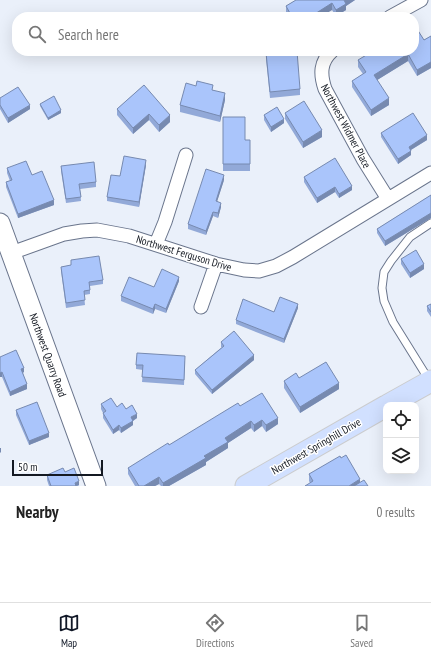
<!DOCTYPE html>
<style>
body{margin:0;font-family:"PT Sans Narrow",sans-serif;background:#f6f6f6;color:#222}
.controls{position:absolute;right:12px;bottom:12px;display:grid;overflow:hidden;border-radius:8px;box-shadow:0 4px 16px #0002}
.controls button{width:36px;height:36px;display:grid;place-items:center;padding:0;border:0;border-bottom:1px solid #e0e0e0;background:#fff;color:#222;font:20px sans-serif}
.scale{position:absolute;left:12px;bottom:10px;width:91px;box-sizing:border-box;padding-left:4px;border:2px solid #141922;border-top:0;font-size:11px;line-height:14px;white-space:nowrap;color:#141922;-webkit-text-stroke:3px #fff;paint-order:stroke}
.list{margin:0;padding:0;list-style:none}
h2{display:flex;justify-content:space-between;align-items:center;height:52px;margin:0;padding:0 16px;font-size:17px}
h2 small{font-size:13px;font-weight:400;color:#767676}
.icon{flex:none;width:22px;height:22px;fill:none;stroke:currentColor;stroke-width:2;stroke-linecap:round;stroke-linejoin:round}
.map{position:relative;flex:none;width:431px;height:486px;overflow:hidden}
.search{position:absolute;background:#fff;box-shadow:0 4px 16px #0002;left:12px;right:12px;top:12px;height:44px;display:flex;align-items:center;gap:10px;box-sizing:border-box;padding:0 14px;border-radius:16px;color:#767676;font-size:15px}
.sheet{height:116px;background:#fff}
nav{display:flex;justify-content:space-around;align-items:center;box-sizing:border-box;height:56px;border-top:1px solid #e0e0e0;background:#fff;font-size:11px;color:#767676}
nav a{display:grid;justify-items:center;gap:2px}
nav .on{color:#111827}
.map>svg:first-child{display:block}
.lines{fill:none;stroke-linecap:round;stroke-linejoin:round}
.lane-casing{stroke:#6a758c;stroke-width:9}
.street-casing{stroke:#6a758c;stroke-width:15}
.secondary-casing{stroke:#6a758c;stroke-width:21}
.primary-casing{stroke:#cbccce;stroke-width:23}
.lane{stroke:#fff;stroke-width:7}
.street{stroke:#fff;stroke-width:13}
.secondary{stroke:#fff;stroke-width:19}
.primary{stroke:#d1e0ff;stroke-width:21}
.wall{fill:#92a9d8}
.shaded-wall{fill:#778ab0}
.building{fill:#aac5fb;stroke:#778ab0}
.labels{text-anchor:middle;stroke-width:3;stroke-linejoin:round;paint-order:stroke}
.street-label{font-size:11px;fill:#141922;stroke:#fff}
</style>
<div class="map">
<svg width="431" height="486" viewBox="0 0 431 486">
<rect width="100%" height="100%" fill="#eaf0fa"/>
<g class="lines">
<!-- lane casing -->
<g class="lane-casing">
<path id="lane" d="M 429,380 L 393,322 L 384,301 L 382,288 L 384,272 L 391,261 L 410,237 L 431,223"/>
</g>
<!-- street casing -->
<g class="street-casing">
<path id="street" d="M 390,17 L 421,0
M 332,51 C 320,62 320,74 325,89 L 363,159 L 388,199
M 156,244 L 165,222 L 186,155
M 11,253 L 64,234 L 82,231 L 97,230 L 129,236 L 216,264 L 244,270 L 259,271 L 276,266 L 293,257 L 431,173
M 201,307 L 216,264"/>
</g>
<!-- secondary casing -->
<g class="secondary-casing">
<path id="secondary" d="M 0,223 L 96,486"/>
</g>
<!-- primary casing -->
<g class="primary-casing">
<path id="primary" d="M 388,405 L 431,381
M 246,486 L 386,406"/>
</g>
<!-- lane -->
<use href="#lane" class="lane"/>
<!-- street -->
<use href="#street" class="street"/>
<!-- secondary -->
<use href="#secondary" class="secondary"/>
<!-- primary -->
<use href="#primary" class="primary"/>
</g>
<!-- wall -->
<path class="wall" d="M 296,0 L 355,0 L 346,6 L 346,10 L 336,16 L 332,10 L 288,17 L 286,13 L 286,6 Z
M 431,36 L 431,68 L 417,76 L 408,61 L 377,80 L 389,105 L 371,116 L 352,87 L 352,81 L 363,74 L 358,67 L 358,60 L 424,40 Z
M 266,53 L 300,89 L 300,95 L 270,98 L 266,59 Z
M 144,85 L 170,122 L 159,132 L 149,120 L 133,134 L 117,115 L 117,109 Z
M 213,90 L 225,100 L 220,122 L 180,112 L 180,105 Z
M 0,98 L 30,109 L 8,123 L 0,109 Z
M 40,104 L 61,113 L 48,120 L 40,106 Z
M 285,113 L 322,137 L 303,148 L 285,119 Z
M 264,115 L 284,123 L 271,132 L 264,120 Z
M 223,117 L 245,140 L 250,140 L 250,171 L 223,171 Z
M 381,133 L 427,140 L 411,150 L 411,155 L 398,164 L 381,137 Z
M 146,165 L 139,207 L 107,201 L 107,197 L 120,176 Z
M 61,166 L 96,182 L 96,187 L 80,189 L 81,201 L 66,203 L 61,171 Z
M 7,168 L 32,175 L 54,205 L 18,218 L 6,187 L 6,182 L 10,181 L 7,173 Z
M 304,177 L 352,190 L 339,198 L 335,192 L 317,203 L 304,182 Z
M 224,180 L 217,201 L 221,207 L 218,218 L 213,216 L 206,235 L 188,229 L 188,224 Z
M 431,195 L 431,218 L 385,246 L 377,233 L 377,229 Z
M 401,259 L 424,269 L 410,278 L 401,264 Z
M 71,260 L 103,280 L 103,284 L 90,286 L 90,294 L 84,295 L 85,305 L 66,308 L 61,271 L 61,267 L 71,265 Z
M 179,281 L 166,313 L 155,309 L 153,314 L 121,301 L 121,296 Z
M 431,304 L 431,317 L 427,311 L 427,306 Z
M 298,308 L 284,343 L 236,324 L 236,320 L 274,312 Z
M 221,342 L 254,360 L 212,394 L 195,374 L 195,370 L 222,347 L 221,347 Z
M 0,357 L 24,372 L 23,373 L 27,389 L 10,396 L 2,377 L 0,377 Z
M 185,361 L 184,385 L 142,382 L 143,370 L 136,369 L 136,365 Z
M 299,378 L 339,389 L 300,413 L 284,388 L 284,381 Z
M 101,404 L 126,409 L 137,418 L 133,421 L 133,425 L 121,433 L 119,430 L 113,434 L 103,418 L 103,413 L 101,409 Z
M 240,406 L 278,424 L 266,432 L 262,426 L 254,432 L 251,428 L 228,443 L 228,448 L 206,462 L 206,465 L 169,486 L 161,486 L 159,484 L 155,486 L 135,486 L 128,474 L 128,468 L 169,445 Z
M 16,410 L 49,437 L 29,445 L 16,415 Z
M 341,458 L 360,482 L 310,483 L 309,481 L 309,474 Z
M 65,472 L 79,485 L 78,486 L 49,486 L 47,480 L 47,475 Z"/>
<!-- shaded-wall -->
<path class="shaded-wall" d="M 344,0 L 355,0 L 346,6 L 346,10 L 336,16 L 336,10 Z
M 332,3 L 332,10 L 321,17 L 310,17 Z
M 408,54 L 408,61 L 374,82 L 374,75 Z
M 431,62 L 431,68 L 417,76 L 417,70 Z
M 225,93 L 225,100 L 220,122 L 220,116 Z
M 389,98 L 389,105 L 371,116 L 371,110 Z
M 30,105 L 30,109 L 8,123 L 8,118 Z
M 61,110 L 61,113 L 48,120 L 48,118 Z
M 149,114 L 149,120 L 133,134 L 133,128 Z
M 170,115 L 170,122 L 159,132 L 159,125 Z
M 284,119 L 284,123 L 271,132 L 271,127 Z
M 322,130 L 322,137 L 303,148 L 303,142 Z
M 427,135 L 427,140 L 409,151 L 409,147 Z
M 411,151 L 411,155 L 398,164 L 398,159 Z
M 146,160 L 146,165 L 139,207 L 139,202 Z
M 224,175 L 224,180 L 216,205 L 216,201 Z
M 352,186 L 352,190 L 339,198 L 339,194 Z
M 335,187 L 335,192 L 317,203 L 317,198 Z
M 54,200 L 54,205 L 18,218 L 18,214 Z
M 221,203 L 221,207 L 218,218 L 218,213 Z
M 213,212 L 213,216 L 206,235 L 206,231 Z
M 431,213 L 431,218 L 385,246 L 385,241 Z
M 424,264 L 424,269 L 410,278 L 410,273 Z
M 179,277 L 179,281 L 166,313 L 166,309 Z
M 155,304 L 155,309 L 153,314 L 153,309 Z
M 298,304 L 298,308 L 284,343 L 284,339 Z
M 254,355 L 254,360 L 212,394 L 212,390 Z
M 24,368 L 24,372 L 21,373 L 21,369 Z
M 2,372 L 2,377 L 0,377 L 0,373 Z
M 339,383 L 339,389 L 300,413 L 300,407 Z
M 27,384 L 27,389 L 10,396 L 10,392 Z
M 137,414 L 137,418 L 131,422 L 131,417 Z
M 278,418 L 278,424 L 266,432 L 266,425 Z
M 262,420 L 262,426 L 254,432 L 254,425 Z
M 133,421 L 133,425 L 121,433 L 121,428 Z
M 251,421 L 251,428 L 228,443 L 228,448 L 206,462 L 206,465 L 169,486 L 163,486 L 163,483 L 204,456 L 225,438 Z
M 119,425 L 119,430 L 113,434 L 113,430 Z
M 49,433 L 49,437 L 29,445 L 29,441 Z
M 0,448 L 1,448 L 1,452 L 0,453 Z
M 159,477 L 159,484 L 155,486 L 144,486 Z
M 360,479 L 360,486 L 349,486 Z
M 79,481 L 79,485 L 75,486 L 75,483 Z"/>
<!-- building -->
<path class="building" d="M 296,0 L 344,0 L 346,4 L 336,10 L 332,3 L 310,17 L 288,17 L 291,15 L 286,6 Z
M 417,29 L 424,40 L 431,36 L 431,62 L 417,70 L 408,54 L 374,75 L 389,98 L 371,110 L 352,81 L 366,72 L 358,60 L 373,51 L 414,51 L 414,31 Z
M 281,51 L 297,51 L 300,89 L 270,92 L 266,53 Z
M 197,81 L 213,85 L 212,90 L 225,93 L 220,116 L 180,105 L 186,83 L 196,86 Z
M 144,85 L 170,115 L 159,125 L 149,114 L 133,128 L 117,109 Z
M 18,87 L 30,105 L 8,118 L 0,105 L 0,98 Z
M 54,96 L 61,110 L 48,118 L 40,104 Z
M 304,101 L 322,130 L 303,142 L 285,113 Z
M 277,107 L 284,119 L 271,127 L 264,115 Z
M 413,113 L 427,135 L 409,147 L 411,151 L 398,159 L 381,133 Z
M 223,117 L 245,117 L 245,140 L 250,140 L 250,164 L 223,164 Z
M 124,156 L 146,160 L 139,202 L 107,197 L 111,175 L 120,176 Z
M 335,158 L 352,186 L 339,194 L 335,187 L 317,198 L 304,177 Z
M 26,161 L 32,175 L 42,171 L 54,200 L 18,214 L 6,182 L 12,180 L 7,168 Z
M 94,162 L 96,182 L 79,184 L 81,197 L 66,199 L 61,166 Z
M 206,169 L 224,175 L 216,201 L 221,203 L 218,213 L 213,212 L 206,231 L 188,224 Z
M 431,195 L 431,213 L 385,241 L 377,229 Z
M 416,250 L 424,264 L 410,273 L 401,259 Z
M 99,256 L 103,280 L 89,282 L 90,290 L 84,291 L 85,300 L 66,303 L 61,267 L 71,265 L 71,260 Z
M 162,269 L 179,277 L 166,309 L 155,304 L 153,309 L 121,296 L 129,277 L 154,287 Z
M 280,297 L 298,304 L 284,339 L 236,320 L 243,299 L 274,312 Z
M 431,304 L 431,312 L 427,306 Z
M 234,331 L 254,355 L 212,390 L 195,370 L 224,346 L 221,342 Z
M 16,350 L 24,368 L 21,369 L 27,384 L 10,392 L 2,372 L 0,373 L 0,357 Z
M 137,353 L 185,356 L 184,380 L 142,377 L 143,365 L 136,365 Z
M 326,362 L 339,383 L 300,407 L 284,381 L 296,373 L 299,378 Z
M 262,393 L 278,418 L 266,425 L 262,420 L 254,425 L 251,421 L 225,438 L 228,442 L 204,456 L 206,458 L 163,483 L 159,477 L 144,486 L 139,486 L 128,468 L 168,443 L 169,445 L 238,403 L 240,406 Z
M 111,398 L 117,407 L 122,403 L 126,409 L 132,405 L 137,414 L 131,417 L 133,421 L 121,428 L 119,425 L 113,430 L 103,413 L 106,411 L 101,404 Z
M 37,402 L 49,433 L 29,441 L 16,410 Z
M 346,455 L 360,479 L 349,486 L 305,486 L 313,481 L 309,474 L 340,456 L 341,458 Z
M 63,468 L 65,472 L 74,468 L 79,481 L 75,483 L 76,486 L 51,486 L 47,475 Z
M 364,480 L 368,486 L 354,486 Z"/>
<g class="labels">
<!-- street labels -->
<g class="street-label">
<text transform="translate(346 126) rotate(62)" y="4">Northwest Widmer Place</text>
<text transform="translate(184 253) rotate(17)" y="4">Northwest Ferguson Drive</text>
<text transform="translate(48 355) rotate(70)" y="4">Northwest Quarry Road</text>
<text transform="translate(316 446) rotate(-30)" y="4">Northwest Springhill Drive</text>
</g>
</g>
</svg>
<div class="controls">
<button><svg class="icon" aria-label="locate" viewBox="0 0 24 24"><circle cx="12" cy="12" r="6"/><path d="M12 2v4M12 18v4M2 12h4M18 12h4"/></svg></button>
<button><svg class="icon" aria-label="layers" viewBox="0 0 24 24"><path d="M12 4l9 5-9 5-9-5zM3 14l9 5 9-5"/></svg></button>
</div>
<div class="scale">50 m</div>
<div class="search"><svg class="icon" aria-label="search" viewBox="0 0 24 24"><circle cx="10" cy="10" r="6"/><path d="M15 15l6 6"/></svg>Search here</div>
</div>
<section class="sheet">
<h2>Nearby<small>0 results</small></h2>
<ul class="list">
</ul>
</section>
<nav>
<a class="on"><svg class="icon" aria-label="map" viewBox="0 0 24 24"><path d="M3 6l6-2 6 2 6-2v14l-6 2-6-2-6 2zM9 4v14M15 6v14"/></svg>Map</a>
<a><svg class="icon" aria-label="directions" viewBox="0 0 24 24"><path d="M12 3l9 9-9 9-9-9zM9 14v-3h6M13 9l2 2-2 2"/></svg>Directions</a>
<a><svg class="icon" aria-label="saved" viewBox="0 0 24 24"><path d="M7 4h10v16l-5-4-5 4z"/></svg>Saved</a>
</nav>
